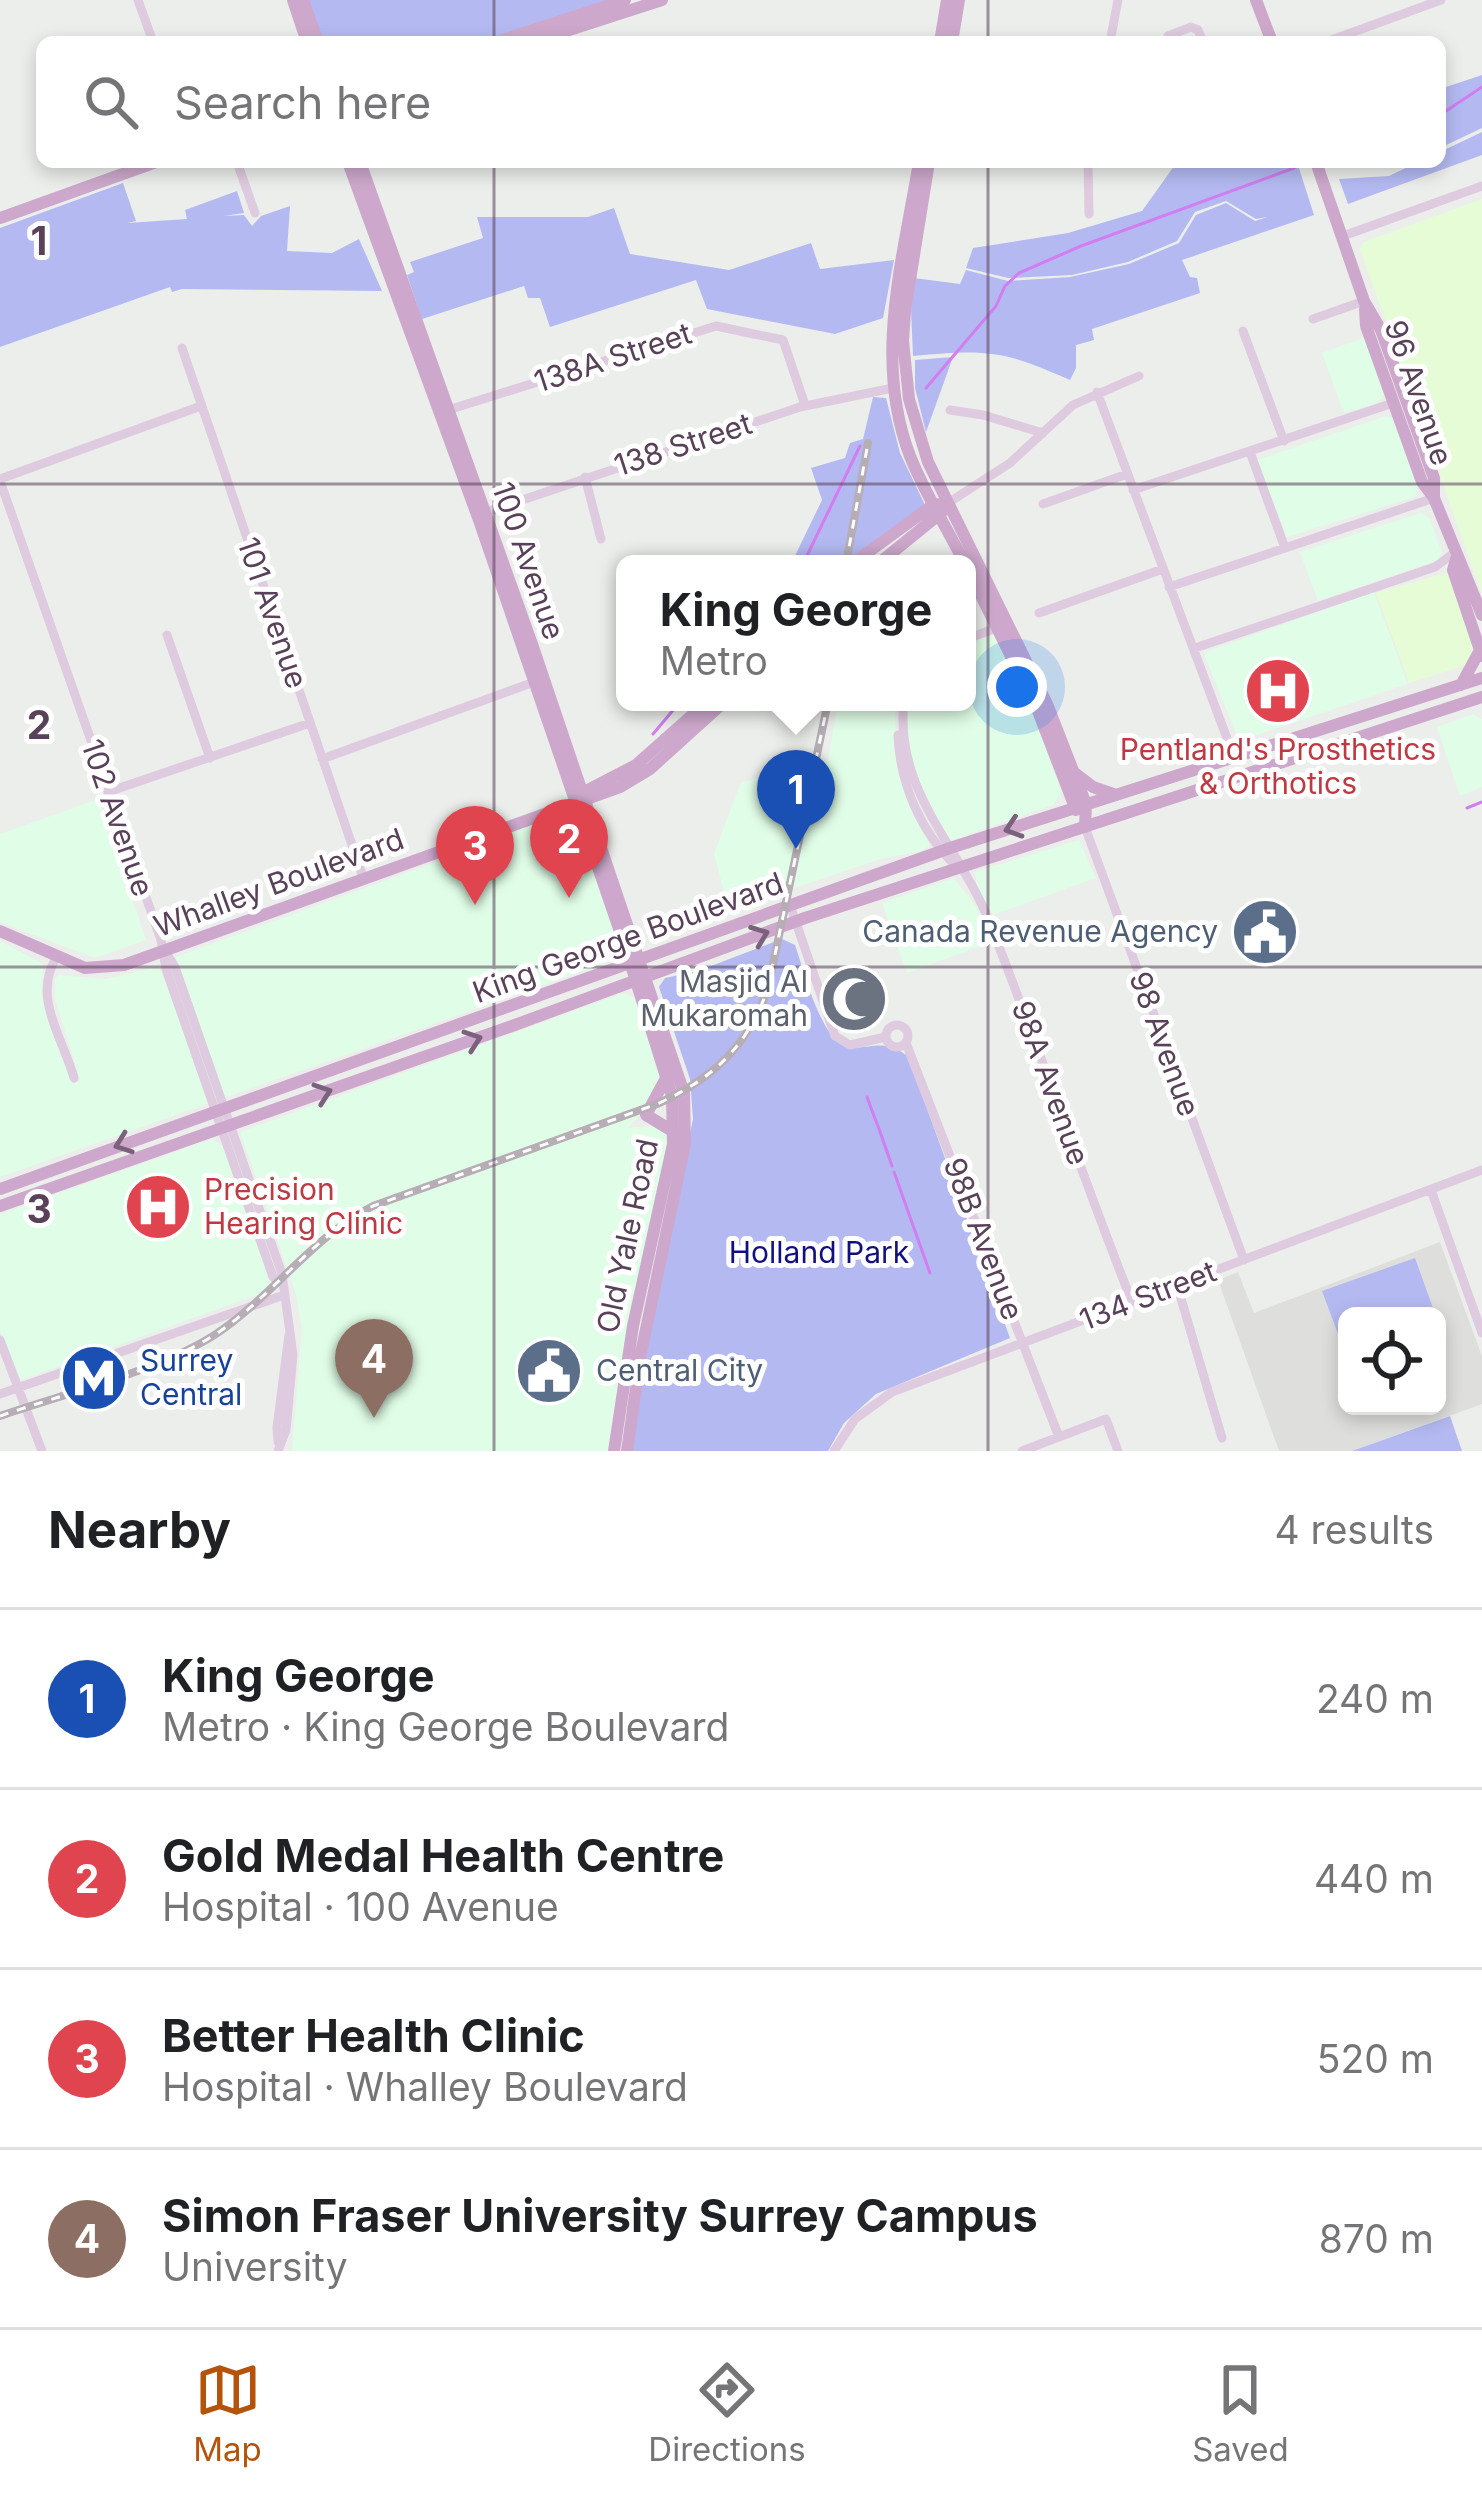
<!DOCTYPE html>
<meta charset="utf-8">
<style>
body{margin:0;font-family:Inter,sans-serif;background:#f2f2f2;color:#202124}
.controls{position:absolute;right:36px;bottom:36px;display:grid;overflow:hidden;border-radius:18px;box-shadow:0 6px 18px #0003}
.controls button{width:108px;height:108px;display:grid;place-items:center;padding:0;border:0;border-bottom:3px solid #e0e0e0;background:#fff;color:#202124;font:60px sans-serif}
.you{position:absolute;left:1017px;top:687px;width:42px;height:42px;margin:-30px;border:9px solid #fff;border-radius:50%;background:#1a73e8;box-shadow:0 0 0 18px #1a73e833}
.badge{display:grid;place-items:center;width:78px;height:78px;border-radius:50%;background:#b45309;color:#fff;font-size:39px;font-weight:700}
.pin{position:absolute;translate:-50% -99px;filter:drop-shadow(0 3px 6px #0008)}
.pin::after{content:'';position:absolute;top:63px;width:42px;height:36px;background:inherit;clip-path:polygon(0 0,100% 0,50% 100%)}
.popup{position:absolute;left:616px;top:555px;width:360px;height:156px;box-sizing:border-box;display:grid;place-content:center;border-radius:18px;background:#fff;filter:drop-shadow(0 3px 9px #0005);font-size:39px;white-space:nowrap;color:#757577}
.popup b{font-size:45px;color:#202124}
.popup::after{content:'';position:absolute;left:50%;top:100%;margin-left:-24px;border:24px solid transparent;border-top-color:#fff}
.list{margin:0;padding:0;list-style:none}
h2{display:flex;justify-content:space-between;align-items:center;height:156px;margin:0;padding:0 48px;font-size:51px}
h2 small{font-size:39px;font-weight:400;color:#757577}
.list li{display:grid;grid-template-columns:78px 1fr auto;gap:36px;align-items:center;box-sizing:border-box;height:180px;padding:0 48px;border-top:3px solid #e0e0e0}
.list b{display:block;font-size:45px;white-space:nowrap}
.list p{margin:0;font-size:39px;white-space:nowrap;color:#757577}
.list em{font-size:39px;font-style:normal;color:#757577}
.icon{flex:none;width:66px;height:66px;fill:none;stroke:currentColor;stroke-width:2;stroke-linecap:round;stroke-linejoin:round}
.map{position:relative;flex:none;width:1482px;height:1451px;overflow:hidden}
.search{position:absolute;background:#fff;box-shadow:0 6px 18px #0003;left:36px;right:36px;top:36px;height:132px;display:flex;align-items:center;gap:30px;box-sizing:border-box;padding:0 42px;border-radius:18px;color:#757577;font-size:45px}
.sheet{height:876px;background:#fff}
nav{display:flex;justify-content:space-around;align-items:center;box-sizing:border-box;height:168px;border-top:3px solid #e0e0e0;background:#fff;font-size:33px;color:#757577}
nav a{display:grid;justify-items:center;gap:6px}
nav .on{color:#b45309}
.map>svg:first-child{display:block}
.commercial{fill:#e0fde7}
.education{fill:#dedfdd;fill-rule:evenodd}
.medical{fill:#e6fcd7}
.green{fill:#b4baf1}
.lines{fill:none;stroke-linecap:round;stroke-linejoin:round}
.stream{stroke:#d17ef1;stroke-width:3}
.minor{stroke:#dfcbdf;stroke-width:9}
.major{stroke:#cda8cc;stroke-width:12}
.rail-casing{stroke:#b6adb5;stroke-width:8}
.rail{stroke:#fff;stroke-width:3;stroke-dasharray:9;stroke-linecap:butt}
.oneway{stroke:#7c617c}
.grid{fill:none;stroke:#594259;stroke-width:3;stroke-opacity:0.55}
.labels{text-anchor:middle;stroke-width:10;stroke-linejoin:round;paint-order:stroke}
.street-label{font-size:30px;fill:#594259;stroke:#fff}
.health-label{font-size:30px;fill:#be3a42;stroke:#fff}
.service-label{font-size:30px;fill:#4e5e75;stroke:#fff;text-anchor:end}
.worship-label{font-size:30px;fill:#5b616d;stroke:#fff;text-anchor:end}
.park-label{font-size:30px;fill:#12107e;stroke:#fff}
.transit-label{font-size:30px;fill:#164399;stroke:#fff;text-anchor:start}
.grid-label{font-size:39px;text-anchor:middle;font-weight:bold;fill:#594259;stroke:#fff;stroke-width:10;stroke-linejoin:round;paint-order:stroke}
</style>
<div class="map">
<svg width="1482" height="1451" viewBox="0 0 1482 1451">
<rect width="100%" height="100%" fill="#eceeeb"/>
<!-- commercial -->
<path class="commercial" d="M 1366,337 L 1384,396 L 1377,403 L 1344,413 L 1322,353 Z
M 1386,416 L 1393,418 L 1418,486 L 1415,497 L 1287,537 L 1257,460 Z
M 1421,513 L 1430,519 L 1442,553 L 1438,560 L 1318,601 L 1300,552 Z
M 1374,592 L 1408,684 L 1239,741 L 1205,656 L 1208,651 Z
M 994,635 L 1030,704 L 1062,793 L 1053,805 L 952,840 L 946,839 L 928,812 L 906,741 L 907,702 L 967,702 L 967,643 Z
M 838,702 L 894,702 L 897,753 L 930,845 L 922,851 L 880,859 L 765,898 L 730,914 L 714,854 L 741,782 L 779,775 L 803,783 L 824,783 Z
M 1473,714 L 1482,719 L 1482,787 L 1460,796 L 1437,727 Z
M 98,799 L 146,940 L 95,958 L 0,922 L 0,834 Z
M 565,811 L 575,817 L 619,948 L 617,959 L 0,1177 L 0,941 L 43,964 L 42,992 L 47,1018 L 73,1084 L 80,1081 L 55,998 L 55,979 L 59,975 L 106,979 L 159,967 L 189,1043 L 202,1036 L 176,957 L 472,849 Z
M 1079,840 L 1096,878 L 993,915 L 977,886 L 975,872 Z
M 954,878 L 977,908 L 991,942 L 907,973 L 882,903 Z
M 623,993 L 635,998 L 660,1074 L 658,1094 L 628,1128 L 659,1125 L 669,1138 L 610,1451 L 292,1451 L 302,1329 L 296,1294 L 240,1132 Z
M 211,1139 L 222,1145 L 270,1278 L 268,1291 L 21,1380 L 0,1330 L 0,1214 Z"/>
<!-- education -->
<path class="education" d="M 1440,1242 L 1482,1356 L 1482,1404 L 1352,1451 L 1279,1451 L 1218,1280 L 1238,1272 L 1254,1313 ZM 1347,1316 L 1437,1316 L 1437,1406 L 1347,1406 Z"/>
<!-- medical -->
<path class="medical" d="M 1482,199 L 1482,595 L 1360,249 L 1364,242 Z
M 1449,572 L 1475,649 L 1466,665 L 1409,683 L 1376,593 Z"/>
<!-- green -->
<path class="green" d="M 307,0 L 609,0 L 478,42 L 322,42 Z
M 1482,75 L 1482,128 L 1440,148 L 1440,89 Z
M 1482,132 L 1482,155 L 1348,204 L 1339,179 L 1389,176 L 1418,162 L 1440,162 L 1440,152 Z
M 1177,162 L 1297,162 L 1314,215 L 1182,260 L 1190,277 L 1197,278 L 1200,293 L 1092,329 L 1094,340 L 1076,345 L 1076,368 L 1070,380 C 1003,350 986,349 913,356 L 911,310 L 914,278 L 960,284 L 966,270 L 1008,281 L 1070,277 L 1129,264 L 1179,243 L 1196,215 L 1226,203 L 1255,221 L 1267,217 L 1256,219 L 1226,201 L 1195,212 L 1177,241 L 1128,262 L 1072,275 L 1008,278 L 966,268 L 973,248 L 1068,233 L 1142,211 Z
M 123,183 L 136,221 L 127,223 L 187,219 L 185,210 L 237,191 L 244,213 L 224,216 L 244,215 L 252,226 L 261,216 L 290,206 L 287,251 L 332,253 L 359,239 L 382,291 L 182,289 L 172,292 L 170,287 L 0,347 L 0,228 Z
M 614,208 L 630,254 L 729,270 L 811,243 L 820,269 L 894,260 L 883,318 L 835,334 L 707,309 L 696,280 L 550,327 L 540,298 L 528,298 L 524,286 L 422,319 L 407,275 L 414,272 L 410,262 L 483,238 L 477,217 L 588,217 Z
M 953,357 L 926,432 L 915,388 L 915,360 Z
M 873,397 L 886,398 L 900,453 L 925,505 L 847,564 L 791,564 L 822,500 L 811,468 L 845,458 L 850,443 L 863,439 Z
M 782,939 L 795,945 C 804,970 823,1051 854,1048 C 879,1046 885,1041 908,1056 L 1010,1338 L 876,1394 L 844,1423 L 828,1451 L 632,1451 L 650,1331 L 693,1119 L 690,1079 L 659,987 L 665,978 L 698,971 Z
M 1415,1258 L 1433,1308 L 1412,1316 L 1347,1316 L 1347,1340 L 1341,1342 L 1322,1291 Z
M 1450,1416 L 1462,1451 L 1352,1451 Z"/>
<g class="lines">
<!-- stream -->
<path class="stream" d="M 1440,115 L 1482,87
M 926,388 L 996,306 L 1005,286 L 1019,273 L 1081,246 L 1294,168
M 803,564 L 860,446
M 653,734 L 680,702
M 1467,808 L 1482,802
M 867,1097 L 877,1124
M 878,1126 L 892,1166
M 894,1172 L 930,1273"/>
<!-- minor -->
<path class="minor" d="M 138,0 L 153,42
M 1110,42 L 1118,0
M 1168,42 L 1168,36 L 1191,27 L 1198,30 L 1203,42
M 1326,42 L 1441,0
M 237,162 L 255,213
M 1088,162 L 1089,214
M 1343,236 L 1482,186
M 1313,319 L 1364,301
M 1243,331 L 1284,441
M 182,348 L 363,877
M 1097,392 L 1234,757
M 448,410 L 716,326 L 783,340 L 805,405
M 950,410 L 983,415 L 1043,433
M 1250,452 L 1285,548
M 585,477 L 601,539
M 0,479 L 201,406
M 0,481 L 161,940 L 166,969 L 273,1277 L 280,1282
M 1133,490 L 1393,403
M 948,503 L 1010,463 L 1073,405 L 1139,376
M 1043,504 L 1127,474
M 480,514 L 800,407 L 893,388
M 1169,587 L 1434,498
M 1039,613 L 1163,569
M 167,635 L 210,758
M 967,639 L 1001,626
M 1195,648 L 1435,567 L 1454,553
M 904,702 C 894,790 959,846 989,921 C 1039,1047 1082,1176 1132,1302
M 898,735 C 900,783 920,831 955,865
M 322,759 L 534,682
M 108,792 L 310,723
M 1085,827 L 1244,1260
M 790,905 L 835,1036 L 850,1045 L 886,1037
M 167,954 L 175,967 L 282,1274 L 293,1355 L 286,1430 L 278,1451
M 56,958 C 32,998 63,1038 74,1078
M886 1036a11 11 0 1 1 22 0a11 11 0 1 1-22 0Z
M 906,1043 L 1059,1437
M 1431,1190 L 1482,1333
M 1177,1285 L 1222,1438
M 0,1340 L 42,1451
M 0,1394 L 284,1295
M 278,1442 L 277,1427 L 289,1335
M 834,1451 L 855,1419 L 892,1392 L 1482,1170
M 1022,1451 L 1106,1419 L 1118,1451"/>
<!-- major -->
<path class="major" d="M 293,0 L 307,42
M 303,0 L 318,42
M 1256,0 L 1272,42
M 496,42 L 625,0
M 532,42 L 662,0
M 940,42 L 947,0
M 952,42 L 959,0
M 348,162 L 480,523 L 625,946 L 672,1096 L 673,1144 L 633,1326 L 614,1451
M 360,162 L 532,644 L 684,1093 L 685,1144 L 641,1353 L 627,1451
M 919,162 C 903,260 873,359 910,456 C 925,494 947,528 965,564
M 929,162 L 905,311 L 903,341 L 909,399 L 928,462 L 1047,704 L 1086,804 L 1085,827
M 1316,162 L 1364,301 L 1381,330 L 1434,478 L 1434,498
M 0,218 L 156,162
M 1365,309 L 1366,326 L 1422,482 L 1434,498 L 1482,615
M 1456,559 L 1453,570 L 1482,656
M 852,564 L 933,505 L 941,504
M 878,564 L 942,512
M 967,567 L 1038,711 L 1076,810
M 1461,685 L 1480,650
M 1076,774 L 1093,787 L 1116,795
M 578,795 L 636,765 L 707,702
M 0,931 L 85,968 L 124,965 L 620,787 L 650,769 L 724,702
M 666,1078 L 646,1115 L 674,1132
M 0,1189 L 950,848 L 1482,678
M 0,1206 L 512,1026 L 805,918 L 1482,697"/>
<!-- rail casing -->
<g class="rail-casing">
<path id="rail" d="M 846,564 L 868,443
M 0,1416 C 66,1393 159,1371 216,1334 C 273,1296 312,1237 373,1206 L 657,1104 C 713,1079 748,1046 768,988 L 828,702"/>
</g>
<!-- rail -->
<use href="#rail" class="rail"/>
</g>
<!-- one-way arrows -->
<defs><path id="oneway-chevron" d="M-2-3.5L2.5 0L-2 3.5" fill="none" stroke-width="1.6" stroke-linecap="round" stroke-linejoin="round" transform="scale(3)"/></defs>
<g class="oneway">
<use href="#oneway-chevron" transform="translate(1013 828) rotate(162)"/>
<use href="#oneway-chevron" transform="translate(760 935) rotate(-21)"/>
<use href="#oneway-chevron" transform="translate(473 1040) rotate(-19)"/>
<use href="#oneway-chevron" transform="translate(323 1093) rotate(-19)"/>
<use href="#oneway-chevron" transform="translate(123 1144) rotate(160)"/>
</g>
<!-- grid -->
<path class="grid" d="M 494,0 L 494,42M 988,0 L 988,42M 494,162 L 494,1451M 988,162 L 988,1451M 0,484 L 1482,484M 0,967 L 1482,967"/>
<!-- icons -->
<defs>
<g id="hospital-disc" transform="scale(3.45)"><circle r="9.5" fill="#e0444e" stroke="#fff"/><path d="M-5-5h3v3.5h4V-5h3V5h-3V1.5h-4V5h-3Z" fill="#fff"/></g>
<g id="civic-disc" transform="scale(3.45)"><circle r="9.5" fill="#5c6f8a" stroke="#fff"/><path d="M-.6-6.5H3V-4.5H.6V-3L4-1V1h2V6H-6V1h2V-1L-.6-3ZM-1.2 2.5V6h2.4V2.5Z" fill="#fff"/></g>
<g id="mosque-disc" transform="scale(3.45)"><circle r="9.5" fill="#6b7280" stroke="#fff"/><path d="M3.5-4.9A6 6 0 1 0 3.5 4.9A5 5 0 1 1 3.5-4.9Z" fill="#fff"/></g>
<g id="metro-disc" transform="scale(3.45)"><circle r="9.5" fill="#1a4fb4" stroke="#fff"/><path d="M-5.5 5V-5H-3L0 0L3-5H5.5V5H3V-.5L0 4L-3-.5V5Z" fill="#fff"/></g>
</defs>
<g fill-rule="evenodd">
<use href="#hospital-disc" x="1278" y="691"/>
<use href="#civic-disc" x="1265" y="932"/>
<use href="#mosque-disc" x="854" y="999"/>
<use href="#hospital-disc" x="158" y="1207"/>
<use href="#civic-disc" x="549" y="1371"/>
<use href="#metro-disc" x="94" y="1378"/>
</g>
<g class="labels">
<!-- street labels -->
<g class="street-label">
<text transform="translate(613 358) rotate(-18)" y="10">138A Street</text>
<text transform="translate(1418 393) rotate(71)" y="10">96 Avenue</text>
<text transform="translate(683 445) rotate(-18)" y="10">138 Street</text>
<text transform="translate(528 561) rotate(71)" y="10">100 Avenue</text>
<text transform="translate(272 613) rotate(71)" y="10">101 Avenue</text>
<text transform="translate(117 818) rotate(71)" y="10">102 Avenue</text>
<text transform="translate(279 883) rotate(-20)" y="10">Whalley Boulevard</text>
<text transform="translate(628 938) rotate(-20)" y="10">King George Boulevard</text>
<text transform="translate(1164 1044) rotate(70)" y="10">98 Avenue</text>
<text transform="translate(1050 1083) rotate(70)" y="10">98A Avenue</text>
<text transform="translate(628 1236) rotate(-78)" y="10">Old Yale Road</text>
<text transform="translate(983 1239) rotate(69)" y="10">98B Avenue</text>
<text transform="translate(1148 1296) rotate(-21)" y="10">134 Street</text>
</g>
<!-- health labels -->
<g class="health-label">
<text x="1278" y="760">Pentland's Prosthetics<tspan x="1278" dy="34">&amp; Orthotics</tspan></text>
<text x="204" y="1200" text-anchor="start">Precision<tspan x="204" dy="34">Hearing Clinic</tspan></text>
</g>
<!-- service labels -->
<g class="service-label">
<text x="1218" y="942">Canada Revenue Agency</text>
<text x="596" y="1381" text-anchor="start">Central City</text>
</g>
<!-- worship labels -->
<g class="worship-label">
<text x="808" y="992">Masjid Al<tspan x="808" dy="34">Mukaromah</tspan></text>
</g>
<!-- park labels -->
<g class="park-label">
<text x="819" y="1263">Holland Park</text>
</g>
<!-- transit labels -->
<g class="transit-label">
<text x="140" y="1371">Surrey<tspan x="140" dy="34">Central</tspan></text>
</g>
</g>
<g class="grid-label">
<text x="39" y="255">1</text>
<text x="39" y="739">2</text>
<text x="39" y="1223">3</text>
</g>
</svg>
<div class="controls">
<button><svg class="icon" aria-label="locate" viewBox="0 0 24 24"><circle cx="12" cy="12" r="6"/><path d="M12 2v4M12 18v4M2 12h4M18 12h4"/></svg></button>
</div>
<div class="you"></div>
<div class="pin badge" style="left:796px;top:849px;background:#1a4fb4">1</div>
<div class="popup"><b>King George</b>Metro</div>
<div class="pin badge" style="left:569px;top:898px;background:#e0444e">2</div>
<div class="pin badge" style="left:475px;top:905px;background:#e0444e">3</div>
<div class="pin badge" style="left:374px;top:1418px;background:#8d6e63">4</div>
<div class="search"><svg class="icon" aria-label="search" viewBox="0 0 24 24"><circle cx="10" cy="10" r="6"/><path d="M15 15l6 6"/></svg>Search here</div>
</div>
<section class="sheet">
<h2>Nearby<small>4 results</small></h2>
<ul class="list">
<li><span class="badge" style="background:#1a4fb4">1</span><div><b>King George</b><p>Metro · King George Boulevard</p></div><em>240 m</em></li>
<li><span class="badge" style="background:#e0444e">2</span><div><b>Gold Medal Health Centre</b><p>Hospital · 100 Avenue</p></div><em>440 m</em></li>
<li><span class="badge" style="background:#e0444e">3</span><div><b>Better Health Clinic</b><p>Hospital · Whalley Boulevard</p></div><em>520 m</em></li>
<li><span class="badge" style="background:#8d6e63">4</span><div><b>Simon Fraser University Surrey Campus</b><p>University</p></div><em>870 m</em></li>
</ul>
</section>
<nav>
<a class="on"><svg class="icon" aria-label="map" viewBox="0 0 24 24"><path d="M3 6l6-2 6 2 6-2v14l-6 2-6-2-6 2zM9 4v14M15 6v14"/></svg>Map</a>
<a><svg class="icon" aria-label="directions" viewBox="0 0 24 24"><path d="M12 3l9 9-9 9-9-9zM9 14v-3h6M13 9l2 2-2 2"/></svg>Directions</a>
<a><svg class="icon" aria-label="saved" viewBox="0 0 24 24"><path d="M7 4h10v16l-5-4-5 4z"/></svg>Saved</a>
</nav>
